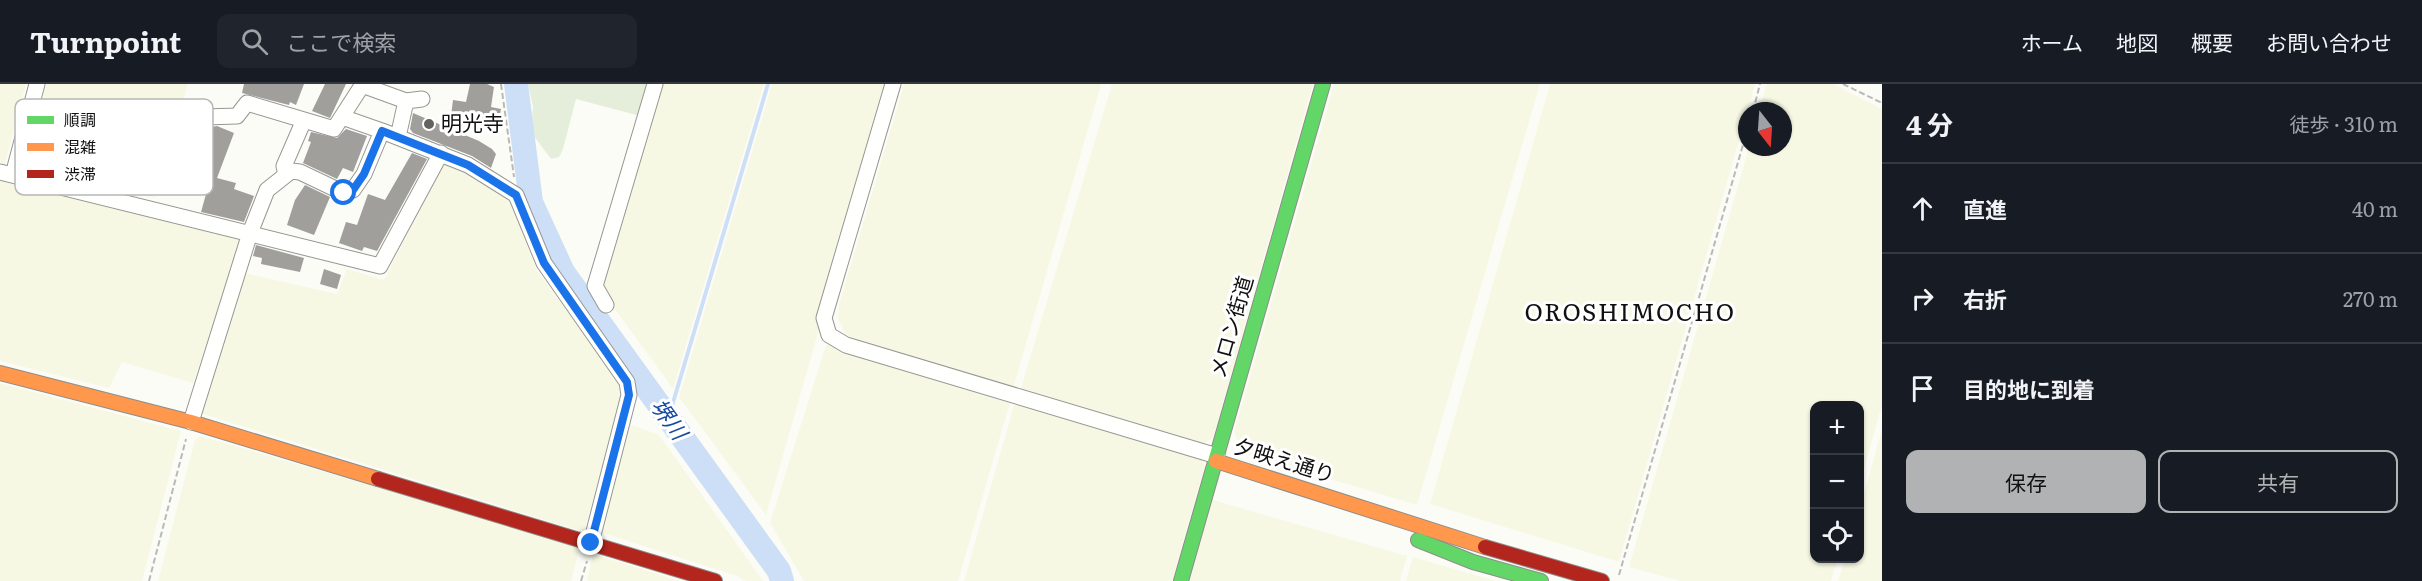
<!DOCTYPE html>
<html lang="ja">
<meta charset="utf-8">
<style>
body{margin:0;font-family:Literata,"Noto Sans JP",serif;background:#20242c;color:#f1f3f6}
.controls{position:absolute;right:18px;bottom:18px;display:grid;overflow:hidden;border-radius:12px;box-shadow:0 2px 4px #0004}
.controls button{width:54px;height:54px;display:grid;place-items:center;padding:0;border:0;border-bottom:2px solid #363941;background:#171b24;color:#f1f3f6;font:30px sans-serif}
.compass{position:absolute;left:1738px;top:18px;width:54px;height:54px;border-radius:50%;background:#171b24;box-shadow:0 2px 4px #0004;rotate:163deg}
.stop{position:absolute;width:18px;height:18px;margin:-14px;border:4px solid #1a73e8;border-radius:50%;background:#fff}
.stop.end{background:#1a73e8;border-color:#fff;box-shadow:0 2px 6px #0008}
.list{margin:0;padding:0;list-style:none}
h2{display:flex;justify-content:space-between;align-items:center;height:78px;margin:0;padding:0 24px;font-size:26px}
h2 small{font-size:20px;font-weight:400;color:#9ea1a6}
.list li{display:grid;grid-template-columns:39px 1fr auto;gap:18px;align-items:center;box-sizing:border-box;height:90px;padding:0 24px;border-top:2px solid #363941}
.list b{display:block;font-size:22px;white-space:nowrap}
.list em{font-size:20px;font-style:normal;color:#9ea1a6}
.actions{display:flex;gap:12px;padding:18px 24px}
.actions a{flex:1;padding:14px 0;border:2px solid #b1b2b3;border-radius:12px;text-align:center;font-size:21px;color:#b1b2b3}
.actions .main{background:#b1b2b3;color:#111}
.icon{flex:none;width:33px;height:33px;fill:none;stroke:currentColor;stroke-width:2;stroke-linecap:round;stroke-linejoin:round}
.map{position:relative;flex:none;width:1882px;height:497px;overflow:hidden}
header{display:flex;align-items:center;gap:36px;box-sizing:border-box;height:84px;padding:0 30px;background:#171b24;border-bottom:2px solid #363941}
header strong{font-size:28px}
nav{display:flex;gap:33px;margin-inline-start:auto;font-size:21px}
.search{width:420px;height:54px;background:#20242c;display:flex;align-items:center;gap:15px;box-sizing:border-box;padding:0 21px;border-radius:12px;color:#9ea1a6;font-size:22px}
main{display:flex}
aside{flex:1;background:#171b24}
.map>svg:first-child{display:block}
.farmland{fill:#f6f8e3}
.cemetery{fill:#e5eedb}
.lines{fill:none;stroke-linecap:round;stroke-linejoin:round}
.stream{stroke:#cddff6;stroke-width:4}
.river{stroke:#cddff6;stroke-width:24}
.building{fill:#a09f9c}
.street-casing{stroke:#969694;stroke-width:17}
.fast-casing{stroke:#8d8d8b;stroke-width:16}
.slow-casing{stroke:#8d8d8b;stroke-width:16}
.jam-casing{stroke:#8d8d8b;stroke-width:16}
.path{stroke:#b9b9b8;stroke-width:2;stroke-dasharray:6 3;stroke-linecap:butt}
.street{stroke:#fffffe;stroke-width:15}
.fast{stroke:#63d668;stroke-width:14}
.slow{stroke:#ff974d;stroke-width:14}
.jam{stroke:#b3261e;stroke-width:14}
.route{stroke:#1a73e8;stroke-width:8}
.poi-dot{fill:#636361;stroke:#fff;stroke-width:2}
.labels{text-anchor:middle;stroke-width:6;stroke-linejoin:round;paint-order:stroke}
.poi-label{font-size:21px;fill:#101010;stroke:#fff;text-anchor:start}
.street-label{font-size:21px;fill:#101010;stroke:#fff}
.water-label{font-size:22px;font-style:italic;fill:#194aa3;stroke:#fff}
.quarter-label{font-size:24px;letter-spacing:1.5px;fill:#101010;stroke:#fff}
.key{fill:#fff;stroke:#b7b7b7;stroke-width:1.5}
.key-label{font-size:16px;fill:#101010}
</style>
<header>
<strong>Turnpoint</strong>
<div class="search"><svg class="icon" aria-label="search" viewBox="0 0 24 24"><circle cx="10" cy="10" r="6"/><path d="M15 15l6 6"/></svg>ここで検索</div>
<nav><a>ホーム</a><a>地図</a><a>概要</a><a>お問い合わせ</a></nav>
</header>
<main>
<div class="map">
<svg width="1882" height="497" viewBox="0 0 1882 497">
<rect width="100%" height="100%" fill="#fcfcf7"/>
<!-- farmland -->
<path class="farmland" d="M 0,0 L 26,0 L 5,80 L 0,78 Z
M 47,0 L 188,0 L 155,114 L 26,83 Z
M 660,0 L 764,0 L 673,305 L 600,204 Z
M 772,0 L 889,0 L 766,431 L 679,313 Z
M 904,0 L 1101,0 L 1013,305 L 853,255 L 845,249 L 838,235 L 839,221 Z
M 1112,0 L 1313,0 L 1213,354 L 1206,358 L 1199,360 L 1024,308 L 1021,304 Z
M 1334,0 L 1540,0 L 1417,421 L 1243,369 L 1234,348 Z
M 1550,0 L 1755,0 L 1619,478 L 1430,420 Z
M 1767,0 L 1833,0 L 1882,25 L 1882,321 L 1860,399 L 1860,322 L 1814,322 L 1814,474 L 1838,475 L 1831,497 L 1680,497 L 1629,483 L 1749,63 L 1783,63 L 1783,27 L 1759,27 Z
M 445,77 L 509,116 L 537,187 L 625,304 L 584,448 L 200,329 L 244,189 L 337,210 L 347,185 L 384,196 Z
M 0,95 L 244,153 L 193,299 L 122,278 L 109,304 L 0,277 Z
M 831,260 L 1011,315 L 958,497 L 804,497 L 770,439 L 826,261 Z
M 0,299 L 181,347 L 142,497 L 0,497 Z
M 1015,318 L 1201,375 L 1205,381 L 1172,497 L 964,497 Z
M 632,341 L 659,351 L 763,497 L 746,497 L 737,492 L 600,448 L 627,344 Z
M 1882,345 L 1882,497 L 1838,497 L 1845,475 L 1860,474 L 1860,424 Z
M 201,352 L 580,462 L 571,497 L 158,497 L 195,356 Z
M 1213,416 L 1407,472 L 1400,497 L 1190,497 Z
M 593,470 L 680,497 L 587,497 Z
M 1413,473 L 1496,497 L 1406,497 Z"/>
<!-- cemetery -->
<path class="cemetery" d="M 528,0 L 650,0 L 640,32 L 576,15 L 563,65 L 559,73 L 551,75 L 531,48 L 533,23 Z"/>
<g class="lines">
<!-- stream -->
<path class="stream" d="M 669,332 L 768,0"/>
<!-- river -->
<path class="river" d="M 516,0 L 531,118 L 563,188 L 779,487 L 782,497"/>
</g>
<!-- building -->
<path class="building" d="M 244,0 L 304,0 L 296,21 L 290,18 L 289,21 L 242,9 Z
M 325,0 L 346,0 L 330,34 L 312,27 Z
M 470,0 L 487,0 L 494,3 L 491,23 L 501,25 L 499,36 L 451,32 L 453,16 L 466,18 Z
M 413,29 L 479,57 L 492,65 L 496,70 L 491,84 L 472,72 L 413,49 L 410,45 Z
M 217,42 L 234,49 L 217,94 L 236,99 L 234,105 L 254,112 L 244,138 L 201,128 L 208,103 L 190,95 L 204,54 L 207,55 L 211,43 Z
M 346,45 L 367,52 L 353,88 L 343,84 L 337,95 L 303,79 L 311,58 L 308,57 L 311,48 L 337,54 Z
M 412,69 L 427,75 L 377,167 L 364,163 L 362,167 L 339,159 L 346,138 L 357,141 L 368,110 L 385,116 Z
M 305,101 L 330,113 L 314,151 L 287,141 L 295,116 Z
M 256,161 L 304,174 L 300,188 L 261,180 L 262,174 L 253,172 Z
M 324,185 L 341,191 L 337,205 L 320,200 Z"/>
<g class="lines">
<!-- street casing -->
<g class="street-casing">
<path id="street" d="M 893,0 L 824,234 L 829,251 L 846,261 L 1217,372
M 362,1 L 406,17 L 422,15
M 204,33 L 237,32 L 247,19 L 334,45 L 363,0
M 342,33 L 382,47
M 398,53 L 406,17
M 0,88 L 380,182 L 441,69
M 13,91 L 37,0
M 286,91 L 284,82 L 304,36
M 606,221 L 595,202 L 655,0
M 191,338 L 250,149 L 267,106 L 291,87 L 300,88 L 344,109 L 353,106 L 364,90 L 382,47 L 468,81 L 516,111 L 544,179 L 627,298 L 629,311 L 591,459"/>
</g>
<!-- fast casing -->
<g class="fast-casing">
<path id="fast" d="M 1418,456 L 1473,478 L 1541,497
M 1181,497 L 1323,0"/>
</g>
<!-- slow casing -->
<g class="slow-casing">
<path id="slow" d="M 0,289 L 191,338 L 378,395
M 1216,377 L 1485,463"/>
</g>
<!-- jam casing -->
<g class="jam-casing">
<path id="jam" d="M 378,395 L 715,497
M 1485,463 L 1602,497"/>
</g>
<!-- path -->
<path class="path" d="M 501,0 L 514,93
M 1843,0 L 1882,19
M 1753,27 L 1760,0
M 1619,491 L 1747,47
M 149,497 L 186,355
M 581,497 L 587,477"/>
<!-- street -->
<use href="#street" class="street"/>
<!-- fast -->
<use href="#fast" class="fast"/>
<!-- slow -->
<use href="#slow" class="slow"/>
<!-- jam -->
<use href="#jam" class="jam"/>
</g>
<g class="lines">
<!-- route -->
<path class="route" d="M 344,109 L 353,106 L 364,90 L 382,47 L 468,81 L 516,111 L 544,179 L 627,298 L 629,311 L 591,459"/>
</g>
<!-- markers -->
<circle class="poi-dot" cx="429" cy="40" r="6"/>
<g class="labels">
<!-- poi labels -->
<g class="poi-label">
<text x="441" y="47">明光寺</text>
</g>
<!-- street labels -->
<g class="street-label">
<text transform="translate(1232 243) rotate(-74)" y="7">メロン街道</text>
<text transform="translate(1284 377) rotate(17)" y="7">夕映え通り</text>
</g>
<!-- water labels -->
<g class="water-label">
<text transform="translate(669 335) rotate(54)" y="8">堺川</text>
</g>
<!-- quarter labels -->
<g class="quarter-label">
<text x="1630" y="237">OROSHIMOCHO</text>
</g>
</g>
<!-- legend -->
<rect x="15" y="15" width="198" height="96" rx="9" class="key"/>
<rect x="27" y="32" width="27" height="8" fill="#63d668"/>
<rect x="27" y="59" width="27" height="8" fill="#ff974d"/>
<rect x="27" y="86" width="27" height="8" fill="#b3261e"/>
<g class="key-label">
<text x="64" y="42">順調</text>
<text x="64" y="69">混雑</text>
<text x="64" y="96">渋滞</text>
</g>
</svg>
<div class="controls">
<button>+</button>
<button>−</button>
<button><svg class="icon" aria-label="locate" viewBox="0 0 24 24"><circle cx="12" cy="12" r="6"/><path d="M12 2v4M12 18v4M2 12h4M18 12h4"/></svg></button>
</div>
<svg class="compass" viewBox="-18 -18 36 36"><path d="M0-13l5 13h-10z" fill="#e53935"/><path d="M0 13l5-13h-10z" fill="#9ea1a6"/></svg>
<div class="stop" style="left:344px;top:109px"></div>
<div class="stop end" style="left:591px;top:459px"></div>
</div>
<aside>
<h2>4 分<small>徒歩 · 310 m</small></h2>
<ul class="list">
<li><svg class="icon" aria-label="ahead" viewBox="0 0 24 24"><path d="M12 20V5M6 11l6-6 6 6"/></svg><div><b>直進</b></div><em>40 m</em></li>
<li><svg class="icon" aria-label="right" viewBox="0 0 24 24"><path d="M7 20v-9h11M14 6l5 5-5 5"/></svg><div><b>右折</b></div><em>270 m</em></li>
<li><svg class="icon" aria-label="arrive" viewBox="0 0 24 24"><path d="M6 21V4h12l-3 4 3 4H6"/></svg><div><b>目的地に到着</b></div></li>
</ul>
<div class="actions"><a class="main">保存</a><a>共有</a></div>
</aside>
</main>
